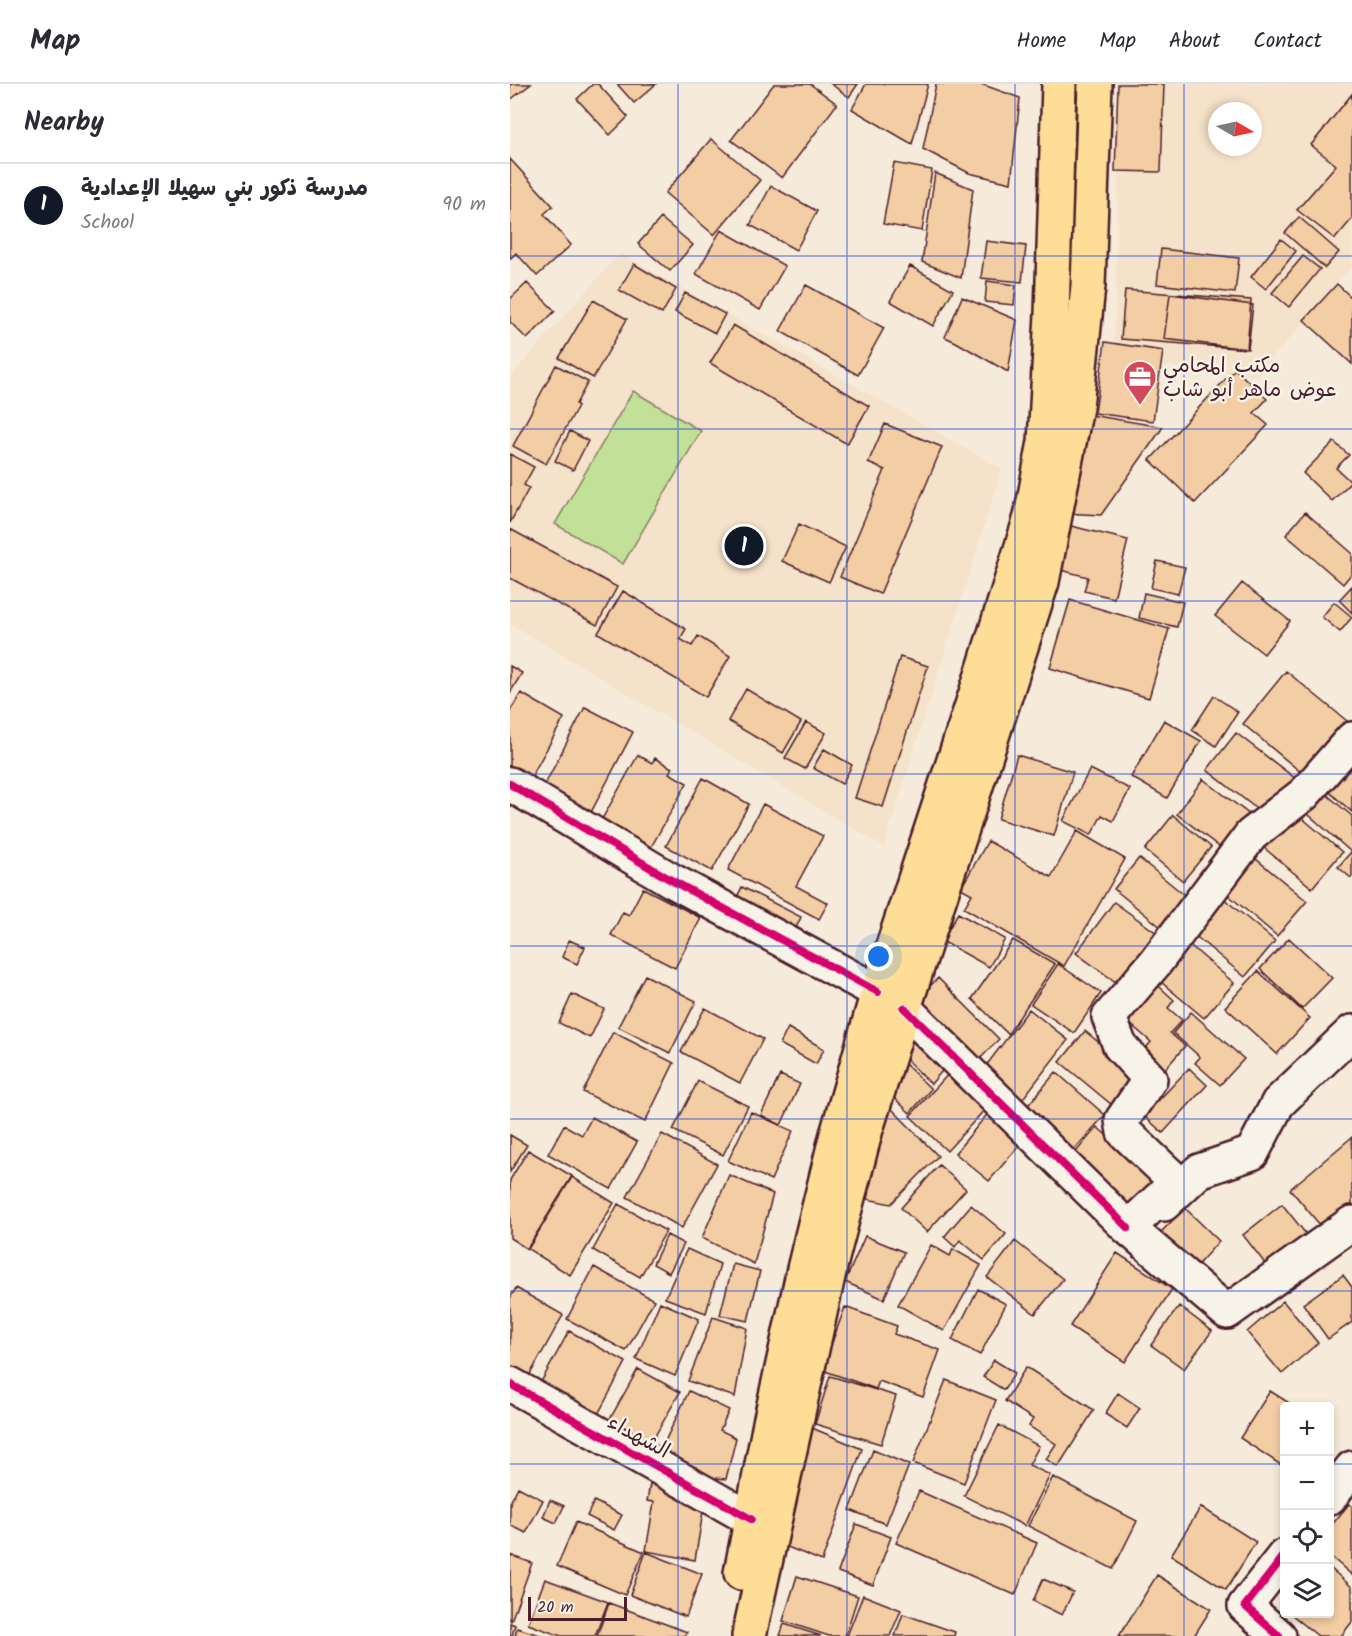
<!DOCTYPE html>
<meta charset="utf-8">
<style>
body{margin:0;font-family:Kalam,"Playpen Sans Arabic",sans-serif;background:#f2f2f3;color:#2b2b33}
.controls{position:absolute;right:18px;bottom:18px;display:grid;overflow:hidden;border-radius:6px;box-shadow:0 3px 9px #0003}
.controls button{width:54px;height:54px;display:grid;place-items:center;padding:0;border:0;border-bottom:2px solid #e1e1e2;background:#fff;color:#2b2b33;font:30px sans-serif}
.compass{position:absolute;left:698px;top:18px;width:54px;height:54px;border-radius:50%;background:#fff;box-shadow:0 3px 9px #0003;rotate:99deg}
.scale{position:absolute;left:18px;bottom:15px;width:99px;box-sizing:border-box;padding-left:6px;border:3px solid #4a1f2b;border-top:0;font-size:16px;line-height:21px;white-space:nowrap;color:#4a1f2b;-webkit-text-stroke:4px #f7f3e8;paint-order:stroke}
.you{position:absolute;left:369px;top:873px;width:21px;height:21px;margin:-15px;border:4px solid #fff;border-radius:50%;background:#1a73e8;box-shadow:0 0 0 9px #1a73e833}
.badge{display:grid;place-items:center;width:39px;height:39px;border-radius:50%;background:#111827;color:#fff;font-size:20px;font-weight:700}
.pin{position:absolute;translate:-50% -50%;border:3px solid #fff;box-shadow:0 2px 6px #0006}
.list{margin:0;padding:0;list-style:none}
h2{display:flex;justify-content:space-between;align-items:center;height:78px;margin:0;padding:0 24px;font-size:26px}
h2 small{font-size:20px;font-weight:400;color:#7c7c81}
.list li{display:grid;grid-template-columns:39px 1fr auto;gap:18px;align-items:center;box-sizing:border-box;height:84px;padding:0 24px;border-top:2px solid #e1e1e2}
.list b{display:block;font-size:22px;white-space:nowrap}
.list p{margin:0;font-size:20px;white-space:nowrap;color:#7c7c81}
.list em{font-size:20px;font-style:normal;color:#7c7c81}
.icon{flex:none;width:33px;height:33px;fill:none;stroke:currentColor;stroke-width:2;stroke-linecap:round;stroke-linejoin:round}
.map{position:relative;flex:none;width:842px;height:1552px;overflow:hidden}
header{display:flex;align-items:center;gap:36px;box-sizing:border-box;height:84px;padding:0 30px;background:#fff;border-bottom:2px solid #e1e1e2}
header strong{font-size:28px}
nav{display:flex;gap:33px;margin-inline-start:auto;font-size:21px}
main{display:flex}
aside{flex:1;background:#fff}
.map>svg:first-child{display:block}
.built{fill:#f5e2ca;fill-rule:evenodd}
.green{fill:#c2e098;stroke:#868062;stroke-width:1.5}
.building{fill:#f3cda3;stroke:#4a1f2b;stroke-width:1.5}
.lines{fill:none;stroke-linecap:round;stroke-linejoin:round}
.minor-casing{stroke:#4a1f2b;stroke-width:38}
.major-casing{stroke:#4a1f2b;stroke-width:38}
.minor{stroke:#f7f3e8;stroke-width:33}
.major{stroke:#fede96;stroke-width:33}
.cycleway-casing{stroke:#f7f3e8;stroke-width:11}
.cycleway{stroke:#d6006c;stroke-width:8}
.grid{fill:none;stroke:#1d4ed8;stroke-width:1.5;stroke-opacity:0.55}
.labels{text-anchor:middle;stroke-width:5;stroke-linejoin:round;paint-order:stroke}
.poi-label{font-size:21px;fill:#4a1f2b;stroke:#f7f3e8;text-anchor:start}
.street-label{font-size:21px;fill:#4a1f2b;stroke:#f7f3e8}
</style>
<header>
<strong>Map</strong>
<nav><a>Home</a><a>Map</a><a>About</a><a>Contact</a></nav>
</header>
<main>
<aside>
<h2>Nearby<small></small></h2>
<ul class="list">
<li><span class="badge">1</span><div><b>مدرسة ذكور بني سهيلا الإعدادية</b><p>School</p></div><em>90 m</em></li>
</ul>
</aside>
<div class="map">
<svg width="842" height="1552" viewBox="0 0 842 1552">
<rect width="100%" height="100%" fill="#f6ebda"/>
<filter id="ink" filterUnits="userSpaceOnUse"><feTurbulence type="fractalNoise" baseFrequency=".0167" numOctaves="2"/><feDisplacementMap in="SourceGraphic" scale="12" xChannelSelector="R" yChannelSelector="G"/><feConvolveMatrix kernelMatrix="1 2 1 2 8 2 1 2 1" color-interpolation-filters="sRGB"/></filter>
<g filter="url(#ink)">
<!-- built -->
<path class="built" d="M 610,0 L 842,0 L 842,182 L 747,292 L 604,276 ZM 707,27 L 743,27 L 743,63 L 707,63 Z
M 110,169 L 492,385 L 374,763 L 0,540 L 0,293 Z"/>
<!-- green -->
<path class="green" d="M 123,307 L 191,347 L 113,480 L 45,440 Z"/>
<!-- building -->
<path class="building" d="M 0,0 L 21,0 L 0,16 Z
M 83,0 L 88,0 L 118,33 L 100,51 L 67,15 Z
M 107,0 L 146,0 L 124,19 Z
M 264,0 L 300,0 L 327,20 L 272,94 L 221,56 Z
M 321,0 L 348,0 L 339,13 Z
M 356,0 L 418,0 L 402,60 L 342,25 Z
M 426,0 L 471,0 L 510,14 L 501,99 L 459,89 L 413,65 Z
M 608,0 L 654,0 L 651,88 L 605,87 Z
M 842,10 L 842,135 L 825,155 L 787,126 L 826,81 L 801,61 Z
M 201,55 L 250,96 L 204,151 L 155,109 Z
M 0,75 L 43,122 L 34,130 L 61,161 L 27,192 L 6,169 L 0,175 Z
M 384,79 L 422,86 L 412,147 L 373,140 Z
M 425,89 L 463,105 L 451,194 L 412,178 Z
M 261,102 L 307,127 L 286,166 L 240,141 Z
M 789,133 L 829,168 L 815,184 L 775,149 Z
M 151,134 L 183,161 L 160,187 L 128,160 Z
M 211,146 L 275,182 L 250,226 L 186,190 Z
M 771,155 L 786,167 L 756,205 L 741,193 Z
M 476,157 L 516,162 L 512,198 L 471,194 Z
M 651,165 L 729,174 L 725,209 L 647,200 Z
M 793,172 L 810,185 L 779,223 L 762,209 Z
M 124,180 L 166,205 L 152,230 L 109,206 Z
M 400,182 L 443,206 L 423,242 L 380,217 Z
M 477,197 L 506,201 L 504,221 L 475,218 Z
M 17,199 L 45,227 L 17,255 L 0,238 L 0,215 Z
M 827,200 L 842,214 L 842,280 L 794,236 Z
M 296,201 L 374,244 L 348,291 L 270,247 Z
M 615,206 L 741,216 L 737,265 L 611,255 Z
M 175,209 L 215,230 L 205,249 L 165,228 Z
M 660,210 L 743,221 L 738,265 L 654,255 Z
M 452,213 L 507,236 L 498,288 L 446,258 L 435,253 Z
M 83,216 L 117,235 L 83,294 L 49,274 Z
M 223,241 L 359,322 L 337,360 L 200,279 Z
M 595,258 L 653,267 L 643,337 L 585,329 Z
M 46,281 L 78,298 L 66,320 L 68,322 L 36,380 L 3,362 Z
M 725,285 L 757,315 L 744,329 L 758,341 L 685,419 L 640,376 Z
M 568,329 L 653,343 L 591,431 L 553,429 Z
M 375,340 L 432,363 L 370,510 L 330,493 L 375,386 L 358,379 Z
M 60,347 L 78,357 L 63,386 L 45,377 Z
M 824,358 L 839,371 L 826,384 L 841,398 L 822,417 L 793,389 Z
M 0,370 L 24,383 L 14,401 L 19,404 L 0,439 Z
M 795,428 L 842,469 L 842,489 L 833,500 L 776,451 Z
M 289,440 L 336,463 L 319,498 L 272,477 Z
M 553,440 L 618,456 L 604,514 L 574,507 L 578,493 L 543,484 Z
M 0,445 L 107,503 L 87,541 L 0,494 Z
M 647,477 L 675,483 L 668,510 L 641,504 Z
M 732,499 L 780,537 L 754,570 L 705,532 Z
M 842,502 L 842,529 L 829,516 Z
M 113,507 L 176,545 L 170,555 L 182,562 L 188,552 L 220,572 L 196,613 L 88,549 Z
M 634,509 L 673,518 L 667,543 L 629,534 Z
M 560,516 L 659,545 L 639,614 L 540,584 Z
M 824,518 L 842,533 L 830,548 L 812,533 Z
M 390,573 L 418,582 L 373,723 L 345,714 Z
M 0,582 L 12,589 L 0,609 Z
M 776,587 L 842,641 L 799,695 L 733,640 Z
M 236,605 L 291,638 L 273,669 L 218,637 Z
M 11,609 L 54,634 L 20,695 L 0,684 L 0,627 Z
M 704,612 L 728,628 L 706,662 L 682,646 Z
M 75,623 L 123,648 L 78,734 L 30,710 Z
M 654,636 L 691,657 L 657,714 L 621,693 Z
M 296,638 L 316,649 L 295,685 L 275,674 Z
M 726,649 L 786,695 L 757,733 L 697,686 Z
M 314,665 L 342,681 L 332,700 L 303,684 Z
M 128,671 L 142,679 L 145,674 L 162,684 L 159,689 L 177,699 L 140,765 L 91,737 Z
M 507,671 L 563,688 L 544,752 L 488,735 Z
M 842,674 L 842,728 L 815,704 Z
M 580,685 L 620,705 L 603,737 L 592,731 L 581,751 L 553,737 Z
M 193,694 L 239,720 L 202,787 L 156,762 Z
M 693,695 L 744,734 L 717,769 L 667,730 Z
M 809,704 L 842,732 L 842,793 L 841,794 L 828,783 L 841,768 L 791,724 Z
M 253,720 L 313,752 L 286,802 L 318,819 L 309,835 L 218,786 Z
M 784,727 L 832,768 L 802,804 L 753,763 Z
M 663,731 L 701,763 L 673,797 L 635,766 Z
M 567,747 L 615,775 L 554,882 L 454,824 L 462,810 L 451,804 L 478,757 L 541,793 Z
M 740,770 L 797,817 L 767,852 L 711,805 Z
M 629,774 L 683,818 L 658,849 L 604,805 Z
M 232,803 L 291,833 L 280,857 L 220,827 Z
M 133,804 L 191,834 L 165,884 L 101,851 L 113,828 L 119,831 Z
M 707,809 L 765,857 L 735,893 L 677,845 Z
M 604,818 L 655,855 L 618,907 L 566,869 Z
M 448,829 L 495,855 L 479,883 L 432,857 Z
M 779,854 L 822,894 L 792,925 L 750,885 Z
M 59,856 L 75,863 L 67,880 L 52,873 Z
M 503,856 L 545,880 L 498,950 L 462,915 Z
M 675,857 L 724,899 L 694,934 L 645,893 Z
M 548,880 L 591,909 L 564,949 L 521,920 Z
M 748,887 L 800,934 L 767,970 L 715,923 Z
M 135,891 L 186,917 L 160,969 L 108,943 Z
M 428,894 L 489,955 L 466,979 L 404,918 Z
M 640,894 L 664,916 L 658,924 L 672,936 L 660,949 L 675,962 L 650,991 L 628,973 L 641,958 L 609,930 Z
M 62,910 L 94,925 L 80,954 L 49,939 Z
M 195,924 L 253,955 L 230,999 L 171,968 Z
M 519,925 L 558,956 L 508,1021 L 469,991 Z
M 681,928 L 734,975 L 710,1001 L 685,979 L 690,973 L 663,949 Z
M 278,944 L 314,965 L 306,980 L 270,960 Z
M 405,945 L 437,981 L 421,1000 L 392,971 Z
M 575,947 L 628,991 L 602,1021 L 550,978 Z
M 103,948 L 164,979 L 135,1038 L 73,1008 Z
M 390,975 L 421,1005 L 400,1029 L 376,1006 Z
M 679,984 L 697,1001 L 653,1049 L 634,1032 Z
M 441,987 L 478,1022 L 437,1067 L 400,1032 Z
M 546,988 L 595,1031 L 556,1075 L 508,1033 Z
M 270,991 L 290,1000 L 271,1041 L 251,1031 Z
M 188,997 L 238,1022 L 213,1071 L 163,1046 Z
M 379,1022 L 428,1072 L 381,1120 L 357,1115 Z
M 480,1027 L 514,1056 L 479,1097 L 445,1069 Z
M 241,1028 L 283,1047 L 261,1096 L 218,1077 Z
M 82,1033 L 127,1058 L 101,1105 L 38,1070 L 54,1041 L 72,1051 Z
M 587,1043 L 651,1098 L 624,1130 L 560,1075 Z
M 152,1050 L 207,1080 L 172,1144 L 117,1113 Z
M 0,1051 L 17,1061 L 0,1088 Z
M 842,1053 L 842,1124 L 815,1147 L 780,1105 Z
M 18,1066 L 62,1092 L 17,1165 L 0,1154 L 0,1096 Z
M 429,1081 L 456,1105 L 417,1148 L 391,1124 Z
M 219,1091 L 263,1110 L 244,1180 L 192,1154 Z
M 62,1093 L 104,1119 L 60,1191 L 18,1165 Z
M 108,1120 L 156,1147 L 130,1193 L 83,1166 Z
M 772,1120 L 800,1155 L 760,1186 L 733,1151 Z
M 461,1121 L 496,1150 L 474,1176 L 450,1156 L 445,1163 L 434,1153 Z
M 675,1124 L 709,1157 L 683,1186 L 647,1152 Z
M 157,1151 L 174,1160 L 159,1189 L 143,1180 Z
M 355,1152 L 394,1168 L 374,1215 L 335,1198 Z
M 505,1157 L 553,1195 L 525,1230 L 477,1193 Z
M 421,1161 L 440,1172 L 443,1165 L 471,1181 L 434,1247 L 388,1221 Z
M 177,1165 L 210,1180 L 196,1229 L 155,1214 Z
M 607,1169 L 662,1205 L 615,1278 L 560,1242 Z
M 223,1180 L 250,1187 L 238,1237 L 210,1231 Z
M 84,1183 L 144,1216 L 116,1267 L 57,1235 Z
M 833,1191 L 842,1203 L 842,1238 L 818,1255 L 793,1220 Z
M 6,1204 L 53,1231 L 18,1294 L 0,1284 L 0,1214 Z
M 468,1205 L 496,1220 L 470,1271 L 442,1256 Z
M 773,1217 L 808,1259 L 772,1290 L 737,1248 Z
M 150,1218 L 189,1235 L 165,1292 L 126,1275 Z
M 669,1222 L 702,1247 L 674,1285 L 641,1261 Z
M 335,1223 L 387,1242 L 384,1250 L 430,1266 L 413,1313 L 369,1297 L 366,1305 L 312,1286 Z
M 203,1233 L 237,1244 L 225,1313 L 178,1297 Z
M 59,1247 L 116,1278 L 87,1332 L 30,1300 Z
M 484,1276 L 505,1289 L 494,1306 L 473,1293 Z
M 516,1283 L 584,1326 L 548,1383 L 536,1375 L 546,1360 L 519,1342 L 523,1335 L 495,1317 Z
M 128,1285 L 170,1308 L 141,1359 L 100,1335 Z
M 320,1292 L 386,1312 L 371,1360 L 305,1340 Z
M 436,1296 L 486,1316 L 454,1399 L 403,1379 Z
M 179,1307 L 219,1326 L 210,1346 L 226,1354 L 216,1395 L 206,1394 L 204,1398 L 148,1372 Z
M 760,1307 L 784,1322 L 774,1322 L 774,1383 L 730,1354 Z
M 608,1309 L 630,1324 L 617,1344 L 595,1330 Z
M 295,1341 L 352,1365 L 312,1477 L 270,1460 Z
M 489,1341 L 529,1362 L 519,1381 L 540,1391 L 515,1442 L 454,1412 Z
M 363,1366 L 399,1381 L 376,1440 L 340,1426 Z
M 543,1393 L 627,1437 L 603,1485 L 518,1442 Z
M 141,1394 L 196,1410 L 185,1476 L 136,1467 L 144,1418 L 137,1417 Z
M 8,1403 L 33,1416 L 16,1449 L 0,1441 L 0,1419 Z
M 409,1407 L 527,1459 L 505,1511 L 386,1459 Z
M 40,1416 L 54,1422 L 46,1439 L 33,1433 Z
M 84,1417 L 112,1431 L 104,1446 L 77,1432 Z
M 839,1420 L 842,1422 L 842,1491 L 820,1472 L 820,1443 Z
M 691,1423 L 746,1458 L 716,1506 L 661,1471 Z
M 66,1438 L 134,1468 L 115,1511 L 47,1482 Z
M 346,1440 L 381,1453 L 363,1501 L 328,1488 Z
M 136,1468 L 192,1490 L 176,1533 L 120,1511 Z
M 0,1471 L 22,1479 L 1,1537 L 0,1536 Z
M 820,1484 L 842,1503 L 842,1538 L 831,1552 L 808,1552 L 781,1530 L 820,1530 Z
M 647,1491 L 701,1525 L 684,1552 L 609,1552 Z
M 287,1492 L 348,1512 L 335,1552 L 319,1552 L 273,1537 Z
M 35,1495 L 98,1518 L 85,1552 L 51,1552 L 18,1540 Z
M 533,1495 L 563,1508 L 552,1531 L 523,1517 Z
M 353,1511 L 391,1526 L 380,1552 L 337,1552 Z
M 99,1519 L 177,1548 L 175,1552 L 87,1552 Z
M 393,1530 L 445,1548 L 444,1552 L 385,1552 Z
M 0,1539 L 5,1541 L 2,1552 L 0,1552 Z
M 274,1540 L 311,1552 L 270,1552 Z
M 7,1544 L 33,1552 L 5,1552 Z"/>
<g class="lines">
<!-- minor casing -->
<g class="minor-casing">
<path id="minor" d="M 842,655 L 794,710 L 741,751 L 645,879 L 599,933 L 610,962 L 640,995 L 612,1036 L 614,1048 L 667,1098 L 618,1144 L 717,1228 L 842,1139
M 0,700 L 161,796 L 368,908
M 394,924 L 618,1144
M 654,1120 L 689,1087 L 742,1069 L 768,1019 L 842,948
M 0,1300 L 241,1435
M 820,1413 L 842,1384
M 769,1552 L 735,1522 L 774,1472"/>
</g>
<!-- major casing -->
<g class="major-casing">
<path id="major" d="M 231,1489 L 260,1339 L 294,1185 L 326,1054 L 368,908 L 473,588 L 521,433 L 535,358 L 542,230 L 549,0
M 239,1552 L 322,1174 L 356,1045 L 394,924 L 532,498 L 566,323 L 578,202 L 585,0"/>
</g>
<!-- minor -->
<use href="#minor" class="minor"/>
<!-- major -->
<use href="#major" class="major"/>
<!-- cycleway casing -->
<g class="cycleway-casing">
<path id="cycleway" d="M 0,700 L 161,796 L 368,908
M 394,924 L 618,1144
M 0,1300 L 241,1435
M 769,1552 L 735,1522 L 774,1472"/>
</g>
<!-- cycleway -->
<use href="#cycleway" class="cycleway"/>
</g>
</g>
<!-- grid -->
<path class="grid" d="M 168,0 L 168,1552M 337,0 L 337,1552M 505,0 L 505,1552M 674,0 L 674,1552M 0,172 L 842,172M 0,345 L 842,345M 0,517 L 842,517M 0,690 L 842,690M 0,862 L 842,862M 0,1035 L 842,1035M 0,1207 L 842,1207M 0,1380 L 774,1380M 820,1380 L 842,1380"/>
<!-- icons -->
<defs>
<g id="office-pin" transform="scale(1.725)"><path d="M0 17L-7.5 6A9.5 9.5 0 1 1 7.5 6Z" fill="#d1495b" stroke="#f7f3e8"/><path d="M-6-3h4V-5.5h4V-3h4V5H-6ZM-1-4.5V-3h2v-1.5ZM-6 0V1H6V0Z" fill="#fff"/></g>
</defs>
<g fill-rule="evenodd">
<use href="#office-pin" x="630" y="293"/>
</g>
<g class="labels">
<!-- poi labels -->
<g class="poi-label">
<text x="653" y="288">مكتب المحامي<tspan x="653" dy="24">عوض ماهر أبو شاب</tspan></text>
</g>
<!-- street labels -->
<g class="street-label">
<text transform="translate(129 1352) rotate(29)" y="7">الشهداء</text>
</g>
</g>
</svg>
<div class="controls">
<button>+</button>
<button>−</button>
<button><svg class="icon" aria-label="locate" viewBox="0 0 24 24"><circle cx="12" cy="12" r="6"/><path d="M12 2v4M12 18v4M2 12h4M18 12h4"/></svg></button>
<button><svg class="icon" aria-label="layers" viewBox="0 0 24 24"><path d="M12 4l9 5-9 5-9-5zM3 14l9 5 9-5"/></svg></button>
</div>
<svg class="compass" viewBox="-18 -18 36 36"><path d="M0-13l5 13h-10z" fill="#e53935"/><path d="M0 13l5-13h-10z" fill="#7c7c81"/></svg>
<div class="scale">20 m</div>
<div class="you"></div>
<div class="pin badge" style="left:234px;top:462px">1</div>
</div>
</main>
